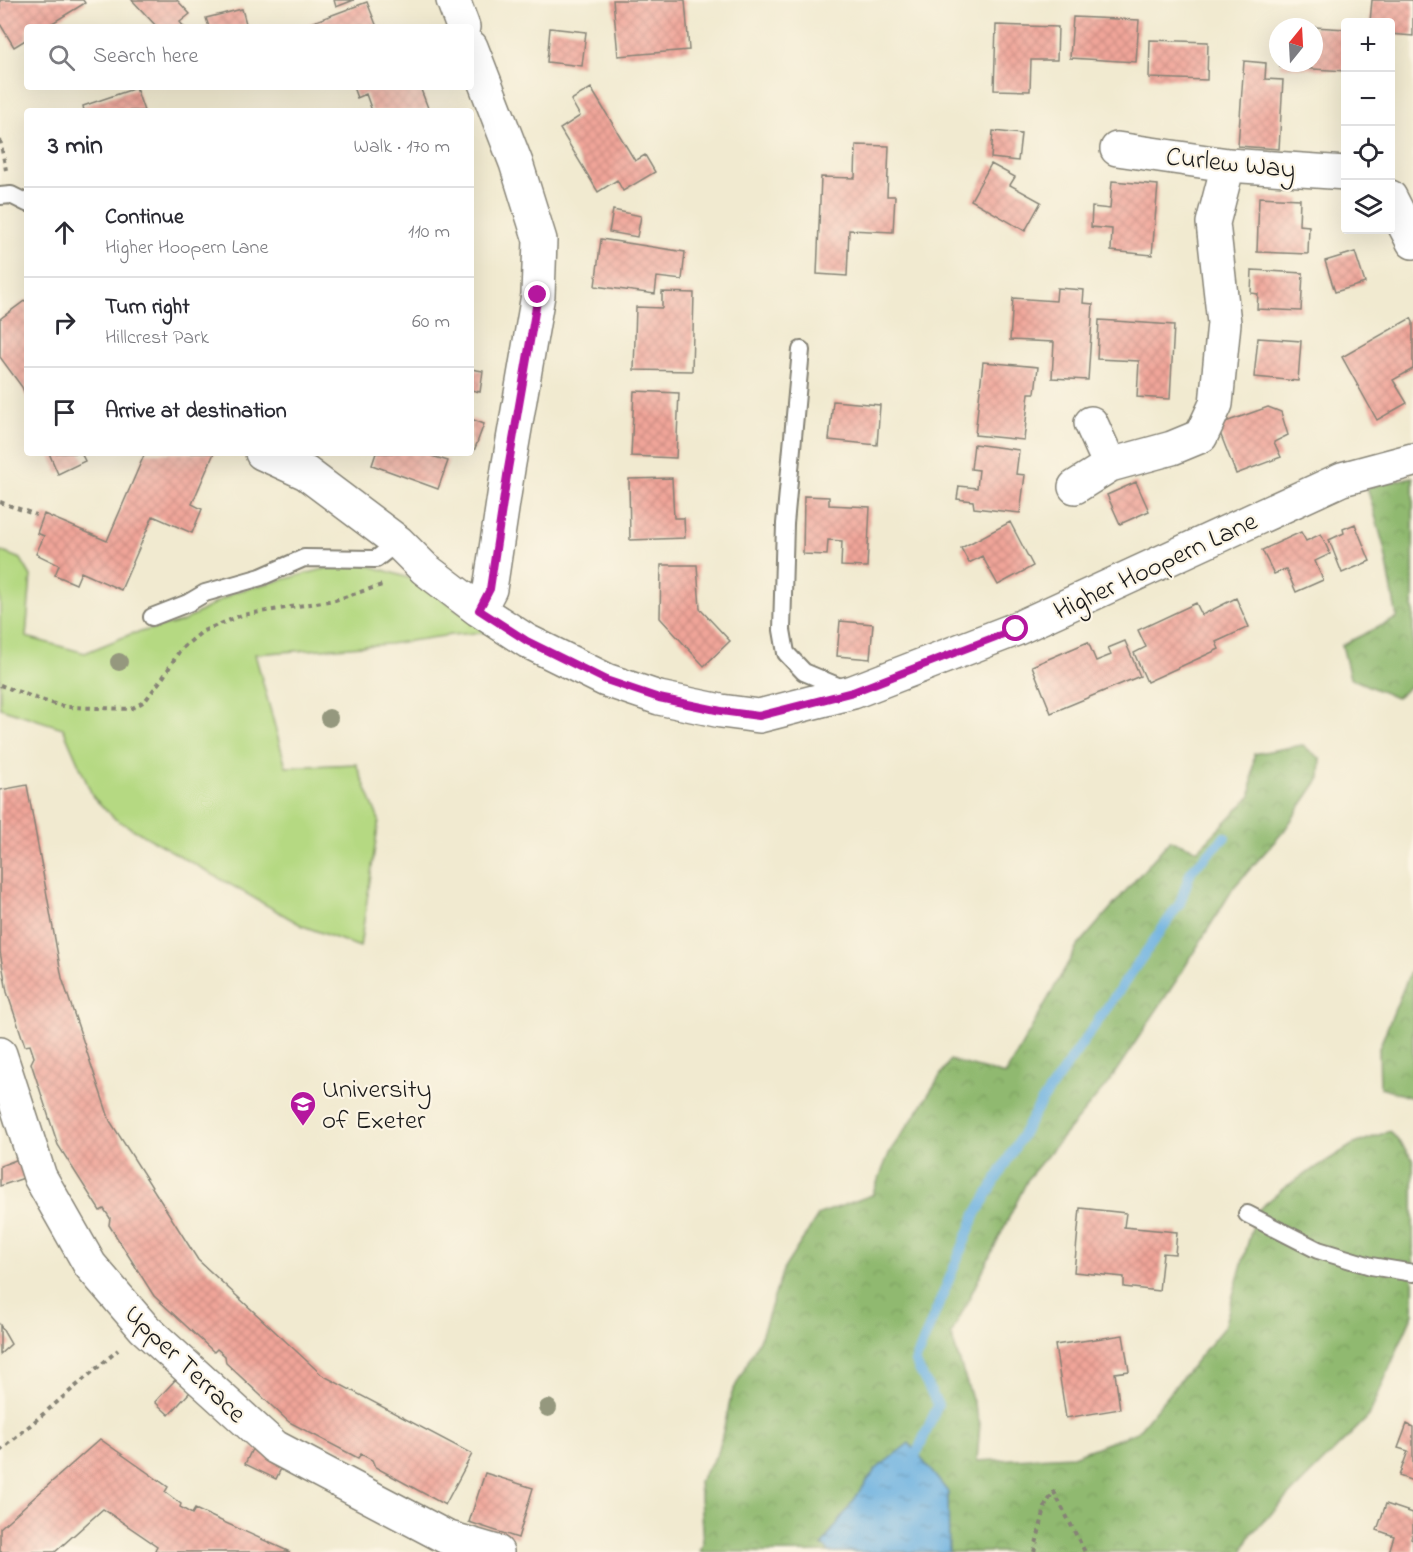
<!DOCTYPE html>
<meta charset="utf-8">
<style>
body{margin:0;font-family:"Indie Flower",sans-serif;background:#f2f2f3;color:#2b2b33}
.controls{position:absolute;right:18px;top:18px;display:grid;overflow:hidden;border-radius:6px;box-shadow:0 6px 24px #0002}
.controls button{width:54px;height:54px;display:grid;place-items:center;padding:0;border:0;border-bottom:2px solid #e1e1e2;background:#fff;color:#2b2b33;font:30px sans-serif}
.compass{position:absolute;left:1269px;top:18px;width:54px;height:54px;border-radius:50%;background:#fff;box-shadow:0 6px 24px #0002;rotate:18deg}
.stop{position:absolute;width:18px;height:18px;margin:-14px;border:4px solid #b5179e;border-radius:50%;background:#fff}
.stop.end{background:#b5179e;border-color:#fff;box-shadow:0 2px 6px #0008}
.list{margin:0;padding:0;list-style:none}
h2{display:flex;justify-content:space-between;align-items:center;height:78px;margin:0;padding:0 24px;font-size:26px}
h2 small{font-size:20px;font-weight:400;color:#7c7c81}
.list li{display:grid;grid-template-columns:39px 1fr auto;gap:18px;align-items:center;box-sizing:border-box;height:90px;padding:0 24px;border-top:2px solid #e1e1e2}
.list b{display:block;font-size:22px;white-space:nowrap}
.list p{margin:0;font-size:20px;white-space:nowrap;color:#7c7c81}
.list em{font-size:20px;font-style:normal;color:#7c7c81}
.icon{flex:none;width:33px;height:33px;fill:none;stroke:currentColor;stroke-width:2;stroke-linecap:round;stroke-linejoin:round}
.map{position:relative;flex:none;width:1413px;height:1552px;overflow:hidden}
.search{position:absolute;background:#fff;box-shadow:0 6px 24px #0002;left:24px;top:24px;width:450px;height:66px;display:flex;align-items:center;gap:15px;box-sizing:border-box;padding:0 21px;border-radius:6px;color:#7c7c81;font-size:22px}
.panel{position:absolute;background:#fff;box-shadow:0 6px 24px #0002;left:24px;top:108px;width:450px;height:348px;border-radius:6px}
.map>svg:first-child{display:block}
.grass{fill:#b5d982;stroke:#687a4f;stroke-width:1.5}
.forest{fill:url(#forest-crowns);stroke:#566a46;stroke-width:1.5}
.water{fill:url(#water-ripples);stroke:#43667e;stroke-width:1.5}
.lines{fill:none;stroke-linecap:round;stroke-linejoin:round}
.stream{stroke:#6ab0e0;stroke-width:10}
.building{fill:url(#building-cross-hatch)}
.lane-casing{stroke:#868376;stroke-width:20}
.street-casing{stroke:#868376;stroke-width:36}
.path{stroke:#868376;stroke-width:4;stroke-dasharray:4.5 4.5;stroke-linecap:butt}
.lane{stroke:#fff;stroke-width:16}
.street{stroke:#fff;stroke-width:33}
.tree{fill:#95987e}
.route{stroke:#b5179e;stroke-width:8}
.labels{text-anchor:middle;stroke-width:4.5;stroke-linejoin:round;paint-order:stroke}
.street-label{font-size:27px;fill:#1c1c1c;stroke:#fcf5e5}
.poi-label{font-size:27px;fill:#1c1c1c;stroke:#fcf5e5;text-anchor:start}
</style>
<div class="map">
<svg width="1413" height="1552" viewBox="0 0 1413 1552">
<defs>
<pattern id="forest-crowns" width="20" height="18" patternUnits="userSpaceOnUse" patternTransform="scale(1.5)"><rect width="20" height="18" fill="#90b970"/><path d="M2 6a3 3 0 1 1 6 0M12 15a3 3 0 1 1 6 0" fill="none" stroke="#7c9e60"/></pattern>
<pattern id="water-ripples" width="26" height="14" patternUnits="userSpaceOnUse" patternTransform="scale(1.5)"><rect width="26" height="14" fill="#6ab0e0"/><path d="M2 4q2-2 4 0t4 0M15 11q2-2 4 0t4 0" fill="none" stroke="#568eb5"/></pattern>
<pattern id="building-cross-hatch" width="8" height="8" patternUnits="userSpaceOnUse" patternTransform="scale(1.5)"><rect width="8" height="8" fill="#f0a599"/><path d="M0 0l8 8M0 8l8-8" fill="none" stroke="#cd8d83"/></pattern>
</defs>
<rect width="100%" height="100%" fill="#fcf5e5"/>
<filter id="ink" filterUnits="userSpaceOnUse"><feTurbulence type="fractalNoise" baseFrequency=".0167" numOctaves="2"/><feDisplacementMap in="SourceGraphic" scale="12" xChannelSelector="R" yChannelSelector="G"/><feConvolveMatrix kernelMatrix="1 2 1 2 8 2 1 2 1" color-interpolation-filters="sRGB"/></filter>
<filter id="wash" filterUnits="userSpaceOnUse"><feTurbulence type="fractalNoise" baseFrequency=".008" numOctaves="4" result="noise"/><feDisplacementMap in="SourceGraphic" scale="24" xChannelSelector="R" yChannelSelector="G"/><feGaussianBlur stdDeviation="1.35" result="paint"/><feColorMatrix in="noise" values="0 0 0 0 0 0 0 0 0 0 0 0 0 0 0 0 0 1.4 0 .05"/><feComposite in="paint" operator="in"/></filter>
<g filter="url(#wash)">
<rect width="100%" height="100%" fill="#f1ead0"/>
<!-- grass -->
<path class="grass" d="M 0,551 L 21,559 L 31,576 L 26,637 L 85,653 L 131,634 L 182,622 L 235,592 L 355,561 L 418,581 L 488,632 L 451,635 L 389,644 L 255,654 L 286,767 L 356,764 L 379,820 L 360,947 L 303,926 L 115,819 L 93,797 L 63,728 L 0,708 Z"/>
<!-- forest -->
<path class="forest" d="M 1413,477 L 1413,684 L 1396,698 L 1350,678 L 1342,645 L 1397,618 L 1384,547 L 1367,487 Z
M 1302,745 L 1321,759 L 1320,778 L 1284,831 L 1234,887 L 1178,978 L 1109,1082 L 1029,1177 L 951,1335 L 980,1423 L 977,1461 L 1073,1456 L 1137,1432 L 1224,1327 L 1257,1211 L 1285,1187 L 1352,1145 L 1390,1131 L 1413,1159 L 1413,1313 L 1369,1416 L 1252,1533 L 1242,1552 L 700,1552 L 703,1544 L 699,1481 L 718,1453 L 732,1393 L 762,1334 L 783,1270 L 819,1214 L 872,1195 L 890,1151 L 916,1114 L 950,1060 L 1005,1075 L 1077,947 L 1170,840 L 1198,850 L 1251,796 L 1254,754 Z
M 1413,965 L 1413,1098 L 1380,1088 L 1379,1048 Z"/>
<!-- water -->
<path class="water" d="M 909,1443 L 948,1492 L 949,1552 L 830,1552 L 822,1545 L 875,1470 Z"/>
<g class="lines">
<!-- stream -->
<path class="stream" d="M 911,1466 L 938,1405 L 915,1362 L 976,1214 L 1040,1104 L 1180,903 L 1191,871 L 1225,837"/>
</g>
<g id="blocks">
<!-- building -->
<path class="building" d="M 0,0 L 83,0 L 85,3 L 46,27 L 27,27 L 27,39 L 14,47 L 0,24 Z
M 132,0 L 177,0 L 190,14 L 180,22 L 184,27 L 157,27 Z
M 334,0 L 354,0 L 336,7 Z
M 613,0 L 685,0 L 689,50 L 618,56 Z
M 1372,0 L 1413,0 L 1413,36 L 1390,34 L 1390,22 L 1370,22 Z
M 367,2 L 377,27 L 309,27 L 308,24 Z
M 242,9 L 247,27 L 209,27 L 206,18 Z
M 1073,17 L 1139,20 L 1136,62 L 1070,58 Z
M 996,25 L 1058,27 L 1057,60 L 1031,60 L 1030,91 L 994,90 Z
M 1314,27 L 1346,29 L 1346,71 L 1280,67 L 1280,63 L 1314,63 Z
M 550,28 L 586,32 L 582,66 L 547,62 Z
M 1150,40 L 1208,42 L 1207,80 L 1149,78 Z
M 1244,61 L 1266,63 L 1265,79 L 1283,80 L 1279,149 L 1238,146 Z
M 353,87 L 420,87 L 428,108 L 420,111 L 372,111 L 366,94 L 357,98 Z
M 136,88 L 144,111 L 84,111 L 83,106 Z
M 591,88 L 635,161 L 645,155 L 655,172 L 623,191 L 617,180 L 598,192 L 560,129 L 580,116 L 571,100 Z
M 993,131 L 1021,134 L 1018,161 L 991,158 Z
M 856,145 L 889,146 L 887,196 L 895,196 L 893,232 L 849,230 L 847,276 L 817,274 L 821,177 L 855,178 Z
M 991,164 L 1015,177 L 1010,185 L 1041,202 L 1025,231 L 971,200 Z
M 1112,181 L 1158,185 L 1152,255 L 1111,251 L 1112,229 L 1091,227 L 1092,207 L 1110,209 Z
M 1259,197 L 1300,199 L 1299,225 L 1309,226 L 1308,254 L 1257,252 Z
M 613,210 L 641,216 L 637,237 L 609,232 Z
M 601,239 L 685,252 L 682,280 L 657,277 L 655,294 L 595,286 Z
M 1355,252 L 1365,283 L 1335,292 L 1325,261 Z
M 1252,270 L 1303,273 L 1301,311 L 1257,309 L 1258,294 L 1251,293 Z
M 1057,288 L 1084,290 L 1083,303 L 1093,304 L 1088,380 L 1052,378 L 1054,342 L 1010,340 L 1013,298 L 1056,301 Z
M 662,292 L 694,293 L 692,371 L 634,370 L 636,307 L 662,308 Z
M 27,299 L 27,399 L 22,387 L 0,357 L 0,319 Z
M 1411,318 L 1413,322 L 1413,369 L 1393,380 L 1407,403 L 1377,420 L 1342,357 Z
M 1099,320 L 1174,325 L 1170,399 L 1137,397 L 1139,361 L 1097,359 Z
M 1258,338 L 1301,341 L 1298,381 L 1254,377 Z
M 983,362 L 1038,367 L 1035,393 L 1029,393 L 1024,440 L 975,435 Z
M 471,369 L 483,371 L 480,392 L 471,390 Z
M 634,391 L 679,393 L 676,458 L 631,456 Z
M 833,401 L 880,405 L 877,445 L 829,440 Z
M 1268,407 L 1281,412 L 1288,435 L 1274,442 L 1281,457 L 1236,474 L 1217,425 Z
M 471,419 L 484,424 L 474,451 L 471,449 Z
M 974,444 L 1019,450 L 1016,474 L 1025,475 L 1020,513 L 974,508 L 973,501 L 957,499 L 959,486 L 977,488 L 979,470 L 971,469 Z
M 49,453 L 81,453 L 85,461 L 58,474 Z
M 145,453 L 214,453 L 192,504 L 202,509 L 192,533 L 153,516 L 121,590 L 81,572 L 76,584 L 55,575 L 59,565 L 36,554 L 44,536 L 37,533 L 44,514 L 107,541 Z
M 376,453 L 433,453 L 432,456 L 448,461 L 438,489 L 372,465 Z
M 672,478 L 674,518 L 684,518 L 685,538 L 630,540 L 629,479 Z
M 1136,482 L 1149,511 L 1120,524 L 1107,495 Z
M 804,496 L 829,497 L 829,505 L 870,507 L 867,567 L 841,566 L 842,541 L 828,540 L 827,555 L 803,554 Z
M 1010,522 L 1033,566 L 998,585 L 982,556 L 969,563 L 961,548 Z
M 1355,524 L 1370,561 L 1342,573 L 1329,540 L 1344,533 L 1343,529 Z
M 1301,532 L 1306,541 L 1321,534 L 1330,554 L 1315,561 L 1323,580 L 1296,592 L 1286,569 L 1274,574 L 1262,550 Z
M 661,565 L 697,565 L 700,609 L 730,641 L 704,666 L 660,618 Z
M 1236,598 L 1249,627 L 1216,642 L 1219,649 L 1147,682 L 1134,653 L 1146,647 L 1138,630 L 1196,603 L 1202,615 Z
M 840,621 L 873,624 L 870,659 L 837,656 Z
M 1125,641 L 1140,676 L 1051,713 L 1032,666 L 1088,642 L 1096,661 L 1111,655 L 1108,648 Z
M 27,785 L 62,978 L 110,1121 L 198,1260 L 322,1375 L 472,1454 L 445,1505 L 375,1467 L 372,1460 L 361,1454 L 358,1458 L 289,1422 L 226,1363 L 225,1356 L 217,1349 L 214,1352 L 154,1296 L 109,1225 L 110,1218 L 104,1209 L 100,1211 L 58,1145 L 31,1063 L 34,1057 L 30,1045 L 25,1046 L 7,992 L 0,952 L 0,790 Z
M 21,1158 L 27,1177 L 0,1186 L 0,1166 Z
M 1080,1208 L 1126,1213 L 1124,1227 L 1177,1232 L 1175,1254 L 1163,1253 L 1159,1291 L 1124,1287 L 1124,1277 L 1074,1272 Z
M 0,1325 L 11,1344 L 0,1354 Z
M 1123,1335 L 1129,1371 L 1115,1373 L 1120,1409 L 1066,1418 L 1055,1345 Z
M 176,1379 L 190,1392 L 169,1415 L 155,1402 Z
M 1407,1424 L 1413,1427 L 1413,1481 L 1399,1476 L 1408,1451 L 1398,1448 Z
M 100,1439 L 168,1487 L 165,1492 L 181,1504 L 180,1507 L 192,1514 L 195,1509 L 290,1552 L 160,1552 L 155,1550 L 157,1546 L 103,1509 L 55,1552 L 0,1552 L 0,1528 Z
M 253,1447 L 284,1462 L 276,1479 L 245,1464 Z
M 485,1473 L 533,1488 L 518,1538 L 469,1522 Z
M 1386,1504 L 1413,1513 L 1413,1532 L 1411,1539 L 1413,1540 L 1413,1552 L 1389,1552 L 1394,1536 L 1377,1530 Z"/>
</g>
</g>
<g filter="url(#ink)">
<use href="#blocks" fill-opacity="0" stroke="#868376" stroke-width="1.5"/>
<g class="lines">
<!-- lane casing -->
<g class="lane-casing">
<path id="lane" d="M 0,196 L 11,195 L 27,203
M 801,350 L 785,524 L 782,630 L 786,653 L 804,672 L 847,690
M 152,617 L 188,603 L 205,593 L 261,577 L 304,558 L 376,559 L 398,542
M 1247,1214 L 1318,1250 L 1371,1266 L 1413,1273"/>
</g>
<!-- street casing -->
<g class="street-casing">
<path id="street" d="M 453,0 L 463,27
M 471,47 L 516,163 L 540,240 L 538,295 L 508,469 L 490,589 L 479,610
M 1117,149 L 1228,165 L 1346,173
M 1390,197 L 1413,242
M 1091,423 L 1110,465
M 262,453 L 306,473 L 398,542 L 425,569 L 479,610 L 527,641 L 606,680 L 659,698 L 721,711 L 759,716 L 853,692 L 1016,629 L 1342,479 L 1413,460
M 1075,487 L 1110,465 L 1172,448 L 1201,436 L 1216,404 L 1224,323 L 1213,223 L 1228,165
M 0,1054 L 40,1177 L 90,1265 L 144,1328 L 275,1447 L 446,1537 L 497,1552"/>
</g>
<!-- path -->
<path class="path" d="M 0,140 L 6,170
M 0,502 L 36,515
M 0,685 L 44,701 L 66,707 L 131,709 L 145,701 L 164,676 L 180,650 L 203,631 L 242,615 L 335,600 L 382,585
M 0,1451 L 118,1350
M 1034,1552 L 1046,1504 L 1054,1492 L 1085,1552"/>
<!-- lane -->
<use href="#lane" class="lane"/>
<!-- street -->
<use href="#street" class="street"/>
</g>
<!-- trees -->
<g class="tree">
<circle cx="119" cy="662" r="9"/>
<circle cx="329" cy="718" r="9"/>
<circle cx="548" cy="1408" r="9"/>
</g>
</g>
<g class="lines" filter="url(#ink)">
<!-- route -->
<path class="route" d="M 538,295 L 508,469 L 490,589 L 479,610 L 527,641 L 606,680 L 659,698 L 721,711 L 759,716 L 853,692 L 1016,629"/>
</g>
<!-- icons -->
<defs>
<g id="university-pin" transform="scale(1.35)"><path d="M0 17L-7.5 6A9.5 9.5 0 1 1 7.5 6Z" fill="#b5179e" stroke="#fcf5e5"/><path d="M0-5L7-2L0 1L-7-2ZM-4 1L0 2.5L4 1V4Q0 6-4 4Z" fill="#fff"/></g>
</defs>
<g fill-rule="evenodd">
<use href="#university-pin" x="303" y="1104"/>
</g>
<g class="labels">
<!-- street labels -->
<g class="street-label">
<text transform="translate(1231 162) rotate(6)" y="9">Curlew Way</text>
<text transform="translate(1155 565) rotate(-25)" y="9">Higher Hoopern Lane</text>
<text transform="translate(186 1363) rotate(44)" y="9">Upper Terrace</text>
</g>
<!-- poi labels -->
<g class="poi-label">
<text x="322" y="1097">University<tspan x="322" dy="31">of Exeter</tspan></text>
</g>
</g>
</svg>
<div class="controls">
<button>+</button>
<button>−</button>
<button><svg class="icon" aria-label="locate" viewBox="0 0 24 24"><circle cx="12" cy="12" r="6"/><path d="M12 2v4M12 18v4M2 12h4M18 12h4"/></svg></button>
<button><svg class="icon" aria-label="layers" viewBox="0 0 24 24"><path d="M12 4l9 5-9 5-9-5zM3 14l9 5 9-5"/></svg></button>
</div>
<svg class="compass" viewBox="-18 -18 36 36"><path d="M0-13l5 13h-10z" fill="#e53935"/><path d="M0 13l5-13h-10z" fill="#7c7c81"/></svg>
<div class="stop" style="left:1016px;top:629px"></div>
<div class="stop end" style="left:538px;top:295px"></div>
<div class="search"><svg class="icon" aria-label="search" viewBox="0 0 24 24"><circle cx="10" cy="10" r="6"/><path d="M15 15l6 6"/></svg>Search here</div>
<section class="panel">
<h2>3 min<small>Walk · 170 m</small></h2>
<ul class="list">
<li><svg class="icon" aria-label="ahead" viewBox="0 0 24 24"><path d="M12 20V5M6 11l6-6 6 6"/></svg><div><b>Continue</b><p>Higher Hoopern Lane</p></div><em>110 m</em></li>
<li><svg class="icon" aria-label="right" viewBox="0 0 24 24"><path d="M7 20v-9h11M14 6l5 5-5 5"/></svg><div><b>Turn right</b><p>Hillcrest Park</p></div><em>60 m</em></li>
<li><svg class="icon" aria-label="arrive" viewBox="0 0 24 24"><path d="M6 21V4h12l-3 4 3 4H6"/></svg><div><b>Arrive at destination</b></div></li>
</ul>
</section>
</div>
